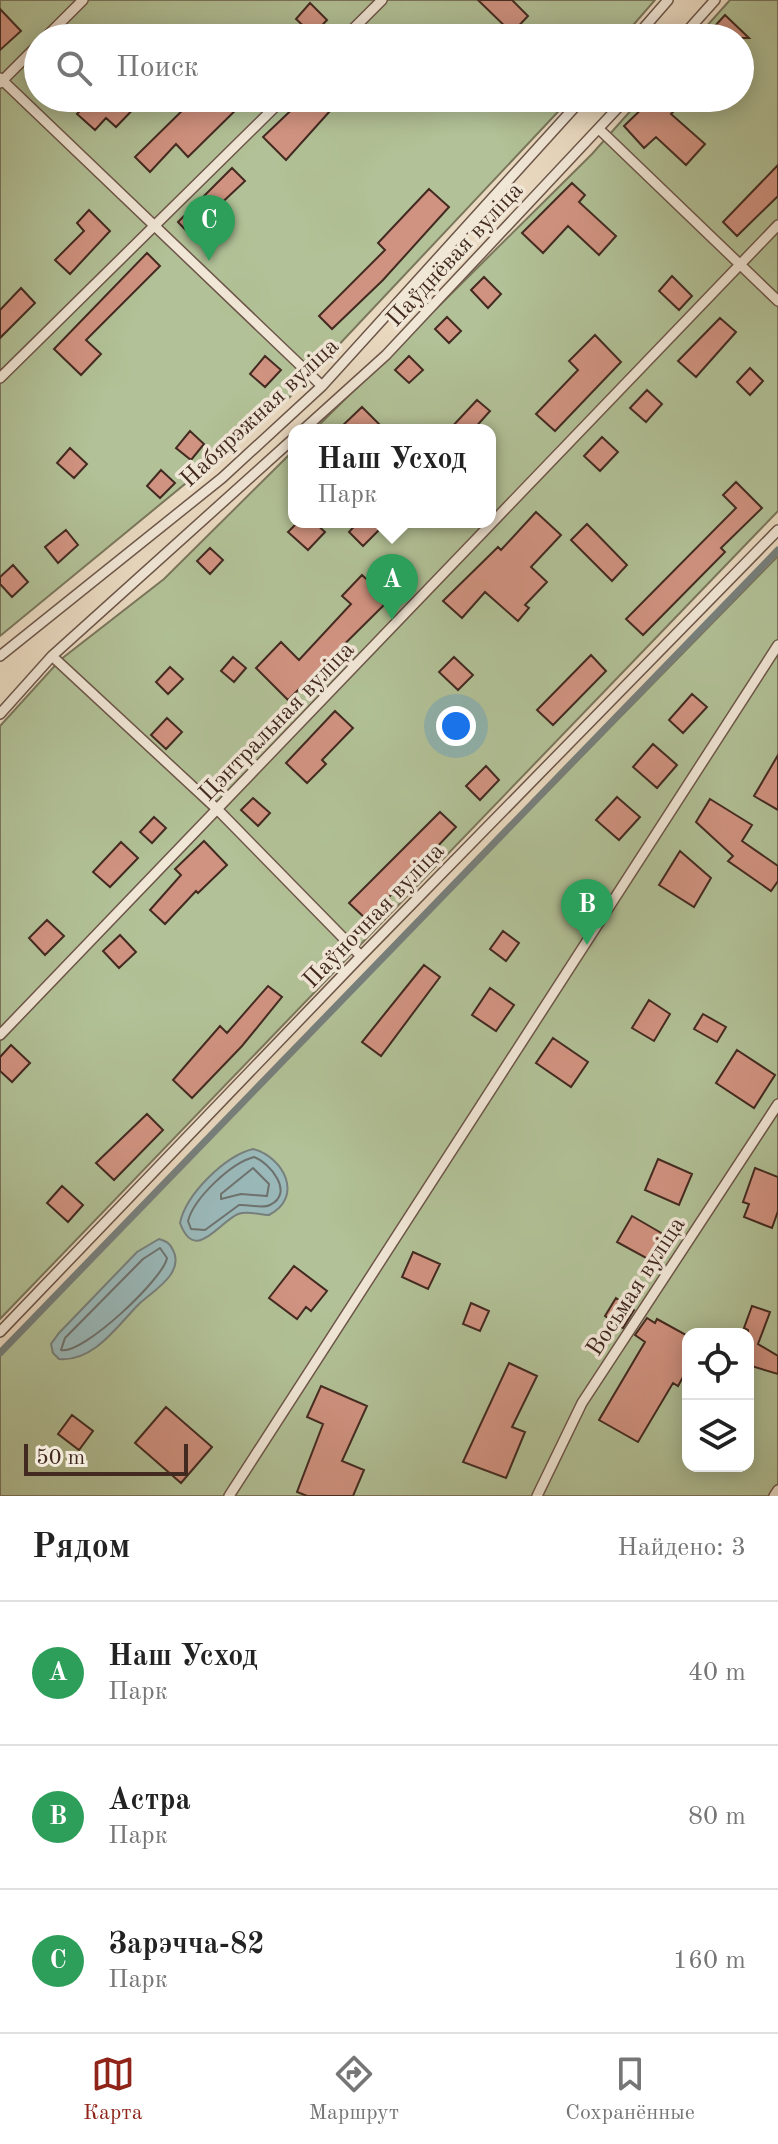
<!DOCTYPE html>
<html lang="ru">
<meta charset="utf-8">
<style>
body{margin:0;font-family:"Old Standard TT",serif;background:#f6f6f6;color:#222}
.controls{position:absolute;right:24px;bottom:24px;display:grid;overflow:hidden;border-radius:16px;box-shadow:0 4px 20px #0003}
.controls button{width:72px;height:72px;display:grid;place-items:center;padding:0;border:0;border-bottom:2px solid #e0e0e0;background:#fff;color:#222;font:40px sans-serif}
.scale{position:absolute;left:24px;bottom:20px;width:164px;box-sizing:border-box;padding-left:8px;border:4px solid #432a21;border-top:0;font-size:22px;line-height:28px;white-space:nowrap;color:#432a21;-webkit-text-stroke:6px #f1e7d7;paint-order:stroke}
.you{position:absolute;left:456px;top:726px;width:28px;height:28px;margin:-20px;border:6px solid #fff;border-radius:50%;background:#1a73e8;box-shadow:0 0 0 12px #1a73e833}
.badge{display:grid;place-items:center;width:52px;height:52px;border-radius:50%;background:#8f2418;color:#fff;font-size:26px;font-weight:700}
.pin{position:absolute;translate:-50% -66px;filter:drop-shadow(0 2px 4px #0008)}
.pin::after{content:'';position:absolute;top:42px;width:28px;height:24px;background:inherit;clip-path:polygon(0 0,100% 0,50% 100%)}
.popup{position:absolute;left:288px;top:424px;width:208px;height:104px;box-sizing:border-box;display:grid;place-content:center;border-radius:16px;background:#fff;filter:drop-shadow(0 2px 6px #0005);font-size:26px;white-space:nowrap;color:#767676}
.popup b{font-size:30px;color:#222}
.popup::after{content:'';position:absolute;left:50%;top:100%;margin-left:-16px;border:16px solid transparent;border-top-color:#fff}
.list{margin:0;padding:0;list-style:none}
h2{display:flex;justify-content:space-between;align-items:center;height:104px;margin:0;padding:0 32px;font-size:34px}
h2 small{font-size:26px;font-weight:400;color:#767676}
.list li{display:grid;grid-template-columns:52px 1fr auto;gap:24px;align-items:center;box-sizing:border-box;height:144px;padding:0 32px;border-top:2px solid #e0e0e0}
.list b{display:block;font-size:30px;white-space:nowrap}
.list p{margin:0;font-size:26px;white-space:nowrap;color:#767676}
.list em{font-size:26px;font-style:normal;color:#767676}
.icon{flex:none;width:44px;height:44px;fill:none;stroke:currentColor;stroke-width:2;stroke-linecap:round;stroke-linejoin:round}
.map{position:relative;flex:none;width:778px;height:1496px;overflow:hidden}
.search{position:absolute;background:#fff;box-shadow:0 4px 20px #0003;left:24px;right:24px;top:24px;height:88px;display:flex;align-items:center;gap:20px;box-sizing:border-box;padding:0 28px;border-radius:44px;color:#767676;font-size:30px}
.sheet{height:536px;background:#fff}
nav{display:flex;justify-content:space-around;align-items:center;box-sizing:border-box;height:112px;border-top:2px solid #e0e0e0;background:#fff;font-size:22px;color:#767676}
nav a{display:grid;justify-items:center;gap:4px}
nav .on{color:#8f2418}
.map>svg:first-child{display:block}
.green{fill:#b2c197;stroke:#7a765c;stroke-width:2;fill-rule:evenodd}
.water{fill:#9ab9ba;stroke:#77807d;stroke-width:2}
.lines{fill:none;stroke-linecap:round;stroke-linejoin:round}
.shore{stroke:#6e726e;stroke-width:2}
.stream{stroke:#77807d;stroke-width:7}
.building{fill:#d19381;stroke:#432a21;stroke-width:2}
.lane-casing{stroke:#6d5649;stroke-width:12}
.lane{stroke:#f1e7d7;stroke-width:9}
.labels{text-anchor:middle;stroke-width:7;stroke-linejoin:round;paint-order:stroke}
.street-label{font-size:24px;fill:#432a21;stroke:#f1e7d7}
</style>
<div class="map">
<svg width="778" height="1496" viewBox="0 0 778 1496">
<rect width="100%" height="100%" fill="#eadac1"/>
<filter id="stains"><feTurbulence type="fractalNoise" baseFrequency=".0025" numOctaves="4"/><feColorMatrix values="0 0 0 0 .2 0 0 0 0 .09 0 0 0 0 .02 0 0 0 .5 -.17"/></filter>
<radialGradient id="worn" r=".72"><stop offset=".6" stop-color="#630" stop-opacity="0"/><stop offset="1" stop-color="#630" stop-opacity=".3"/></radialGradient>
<!-- green -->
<path class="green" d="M 0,0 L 655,0 L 622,38 L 38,38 L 38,98 L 571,98 L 286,401 L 0,636 Z
M 730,0 L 778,0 L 778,511 L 0,1319 L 0,726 L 60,660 L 164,579 L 294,450 L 294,522 L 490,522 L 490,430 L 314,430 L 592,154 L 642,98 L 740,98 L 740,38 L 696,38 Z
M 778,556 L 778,1496 L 0,1496 L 0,1350 ZM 688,1334 L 748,1334 L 748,1466 L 688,1466 Z"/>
<!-- water -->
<path class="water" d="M 253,1149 C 284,1157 304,1197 269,1215 C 259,1215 248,1210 238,1214 C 219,1222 195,1264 180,1223 C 186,1194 225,1156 253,1149 Z
M 159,1239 C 166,1241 170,1243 173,1250 C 185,1273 153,1291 139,1304 C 117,1326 94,1362 59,1359 L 53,1353 L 51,1344 L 59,1333 L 137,1252 Z"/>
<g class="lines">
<!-- shore -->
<path class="shore" d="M 254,1157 C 270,1163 295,1193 270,1205 C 262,1209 248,1204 239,1205 L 205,1230 L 191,1229 L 188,1221 C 194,1198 231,1163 254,1157 Z
M 253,1168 L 269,1184 L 267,1196 L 241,1194 L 221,1199 L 221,1194 Z
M 160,1248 L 167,1258 C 164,1278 83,1355 61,1350 L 65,1338 L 143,1259 Z"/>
<!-- stream -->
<path class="stream" d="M 0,1353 L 778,550"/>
</g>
<!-- building -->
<path class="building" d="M 478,0 L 512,0 L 528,16 L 512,33 Z
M 310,3 L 327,20 L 313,35 L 296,19 Z
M 0,9 L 21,31 L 0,50 Z
M 725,15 L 749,38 L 704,38 Z
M 86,98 L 144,98 L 116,127 L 106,118 L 95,130 L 77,114 L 89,101 Z
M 195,98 L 248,98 L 188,157 L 176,144 L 150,172 L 135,157 Z
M 304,98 L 316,98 L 330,111 L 286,160 L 263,137 Z
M 653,98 L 686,98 L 671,114 L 705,144 L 686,165 L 656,137 L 644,148 L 624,126 Z
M 778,165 L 778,196 L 737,236 L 723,222 Z
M 232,168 L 245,181 L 213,211 L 218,216 L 195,240 L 178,222 Z
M 572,183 L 585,195 L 579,202 L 616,236 L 599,255 L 568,226 L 543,253 L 522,233 Z
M 429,189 L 449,207 L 383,280 L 332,329 L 319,316 L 385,250 L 378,243 Z
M 89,210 L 110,231 L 70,274 L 55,260 L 84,231 L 77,223 Z
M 147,253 L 160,266 L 86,340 L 101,354 L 81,375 L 54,349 Z
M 672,276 L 692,296 L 679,310 L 659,291 Z
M 484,277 L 501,294 L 488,308 L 471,290 Z
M 21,288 L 35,303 L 0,338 L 0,310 Z
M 447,317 L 461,331 L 449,343 L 435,329 Z
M 720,318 L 736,332 L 696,377 L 678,361 Z
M 595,335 L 621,362 L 555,431 L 536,414 L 578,370 L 569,361 Z
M 265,356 L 281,370 L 265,387 L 250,374 Z
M 409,356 L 423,370 L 409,383 L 395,370 Z
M 750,368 L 763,381 L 750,395 L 737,382 Z
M 647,390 L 662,404 L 646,422 L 630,408 Z
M 477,400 L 490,411 L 473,430 L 449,430 Z
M 362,407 L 385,430 L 338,430 Z
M 190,431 L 204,444 L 191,460 L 176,448 Z
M 602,437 L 618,452 L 600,471 L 584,456 Z
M 70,448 L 87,464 L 74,478 L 57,463 Z
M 161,470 L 175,483 L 160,498 L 147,486 Z
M 736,482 L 762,508 L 721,548 L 725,552 L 643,635 L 626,619 L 736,508 L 723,495 Z
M 536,512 L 561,535 L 531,567 L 547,582 L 525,605 L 529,608 L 518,621 L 485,592 L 462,618 L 443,601 L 498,547 L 501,550 Z
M 298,522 L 314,522 L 325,532 L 308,550 L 288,532 Z
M 358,522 L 387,522 L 363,546 L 349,532 Z
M 587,524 L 627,565 L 612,581 L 571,540 Z
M 66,530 L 78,545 L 58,563 L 45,547 Z
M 210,548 L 223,560 L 210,574 L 197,561 Z
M 13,565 L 28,582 L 12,597 L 0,584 L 0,577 Z
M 362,575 L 389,600 L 288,700 L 256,668 L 281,642 L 299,660 L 351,604 L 342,596 Z
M 591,655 L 606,671 L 553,725 L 537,710 Z
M 233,657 L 246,668 L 234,682 L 221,671 Z
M 454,657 L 473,675 L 458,690 L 439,672 Z
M 170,667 L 183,679 L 168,694 L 156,682 Z
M 692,694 L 707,707 L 683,733 L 669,720 Z
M 335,711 L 353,728 L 322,760 L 326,764 L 307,783 L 286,763 Z
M 167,718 L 182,732 L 166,749 L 151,735 Z
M 653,744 L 677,765 L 657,788 L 633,767 Z
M 778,755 L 778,810 L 754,796 Z
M 486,766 L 499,780 L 480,800 L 466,786 Z
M 617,797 L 640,817 L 619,840 L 596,820 Z
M 253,798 L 270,813 L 258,826 L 241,810 Z
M 710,799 L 752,825 L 742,841 L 778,866 L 778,881 L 771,891 L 728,861 L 733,856 L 696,822 Z
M 440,812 L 456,827 L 367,920 L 349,903 Z
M 154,817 L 166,828 L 152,843 L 140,832 Z
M 204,841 L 227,865 L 198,893 L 196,891 L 165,924 L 150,910 L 181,875 L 175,869 Z
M 121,842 L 138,858 L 110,887 L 93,872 Z
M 680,851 L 711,878 L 694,907 L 659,885 Z
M 47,920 L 64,936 L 45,955 L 29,938 Z
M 503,931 L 519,943 L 506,961 L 490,949 Z
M 120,935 L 136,952 L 119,968 L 103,951 Z
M 424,965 L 440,977 L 381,1056 L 362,1042 Z
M 268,986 L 282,997 L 242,1046 L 192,1098 L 173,1080 L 220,1026 L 227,1033 Z
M 490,988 L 514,1005 L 496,1031 L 472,1015 Z
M 649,1000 L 670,1014 L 654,1041 L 632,1028 Z
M 703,1014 L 726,1027 L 717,1042 L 694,1029 Z
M 553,1038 L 588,1062 L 571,1087 L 536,1063 Z
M 11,1045 L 30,1063 L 12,1082 L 0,1071 L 0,1057 Z
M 737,1050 L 775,1075 L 754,1108 L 716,1083 Z
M 147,1114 L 163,1130 L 114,1180 L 96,1163 Z
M 658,1159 L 692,1174 L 679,1205 L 645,1190 Z
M 755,1168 L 778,1177 L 778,1211 L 772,1228 L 744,1217 L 749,1204 L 743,1202 Z
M 62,1186 L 83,1205 L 68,1222 L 47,1203 Z
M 632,1216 L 663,1234 L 648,1259 L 617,1242 Z
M 413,1252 L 440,1264 L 428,1289 L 402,1277 Z
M 294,1266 L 327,1291 L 311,1311 L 306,1307 L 297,1319 L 269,1298 Z
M 616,1298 L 634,1310 L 623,1328 L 605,1316 Z
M 471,1303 L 489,1311 L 480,1331 L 463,1324 Z
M 752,1306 L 770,1312 L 758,1344 L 778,1356 L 778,1374 L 748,1365 L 748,1330 L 744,1328 Z
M 647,1318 L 655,1323 L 657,1319 L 688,1336 L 688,1368 L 678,1386 L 673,1383 L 638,1442 L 599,1420 L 645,1342 L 635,1335 Z
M 509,1363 L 537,1376 L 512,1427 L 525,1432 L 506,1478 L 463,1462 Z
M 321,1386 L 367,1406 L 342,1461 L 364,1470 L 353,1496 L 307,1496 L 297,1492 L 323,1424 L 307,1417 Z
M 166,1407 L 212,1447 L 181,1483 L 135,1443 Z
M 72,1415 L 93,1431 L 79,1450 L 58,1434 Z"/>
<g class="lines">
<!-- lane casing -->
<g class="lane-casing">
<path id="lane" d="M 45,38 L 83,0
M 344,38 L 382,0
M 635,38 L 668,0
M 681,38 L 715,0
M 0,78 L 322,386
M 0,83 L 38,45
M 599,129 L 778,301
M 0,378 L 284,98
M 303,430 L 386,355 L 627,98
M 0,656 L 222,478 L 322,386 L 583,98
M 52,656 L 218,810 L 361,956
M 0,714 L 52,656 L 294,438
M 0,1035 L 778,225
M 0,1332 L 361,956 L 778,530
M 229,1496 L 778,645
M 537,1496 L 582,1403 L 778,1104
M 774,1496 L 778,1490"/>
</g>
<!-- lane -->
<use href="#lane" class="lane"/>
</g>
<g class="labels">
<!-- street labels -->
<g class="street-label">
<text transform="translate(454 254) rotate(-47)" y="8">Паўднёвая вуліца</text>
<text transform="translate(259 412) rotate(-43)" y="8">Набярэжная вуліца</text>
<text transform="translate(276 721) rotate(-46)" y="8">Цэнтральная вуліца</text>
<text transform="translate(373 915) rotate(-46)" y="8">Паўночная вуліца</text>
<text transform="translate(635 1286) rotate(-57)" y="8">Восьмая вуліца</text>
</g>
</g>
<rect width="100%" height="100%" filter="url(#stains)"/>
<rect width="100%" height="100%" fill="url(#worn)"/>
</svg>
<div class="controls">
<button><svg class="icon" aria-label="locate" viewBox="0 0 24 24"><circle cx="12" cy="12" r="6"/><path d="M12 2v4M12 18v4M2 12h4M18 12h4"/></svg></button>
<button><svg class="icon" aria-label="layers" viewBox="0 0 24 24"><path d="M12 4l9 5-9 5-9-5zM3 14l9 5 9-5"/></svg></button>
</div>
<div class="scale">50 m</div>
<div class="you"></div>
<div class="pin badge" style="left:392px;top:620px;background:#2e9e5b">A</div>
<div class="popup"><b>Наш Усход</b>Парк</div>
<div class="pin badge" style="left:587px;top:945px;background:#2e9e5b">B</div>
<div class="pin badge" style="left:209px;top:261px;background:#2e9e5b">C</div>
<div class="search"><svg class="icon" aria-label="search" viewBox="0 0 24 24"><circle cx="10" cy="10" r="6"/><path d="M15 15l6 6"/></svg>Поиск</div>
</div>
<section class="sheet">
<h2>Рядом<small>Найдено: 3</small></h2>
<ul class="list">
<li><span class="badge" style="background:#2e9e5b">A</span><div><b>Наш Усход</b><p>Парк</p></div><em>40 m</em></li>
<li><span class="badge" style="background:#2e9e5b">B</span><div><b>Астра</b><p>Парк</p></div><em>80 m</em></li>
<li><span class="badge" style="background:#2e9e5b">C</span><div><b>Зарэчча-82</b><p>Парк</p></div><em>160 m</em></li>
</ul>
</section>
<nav>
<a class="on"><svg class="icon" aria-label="map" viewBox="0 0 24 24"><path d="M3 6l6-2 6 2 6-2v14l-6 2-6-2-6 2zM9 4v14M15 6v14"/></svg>Карта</a>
<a><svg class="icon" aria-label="directions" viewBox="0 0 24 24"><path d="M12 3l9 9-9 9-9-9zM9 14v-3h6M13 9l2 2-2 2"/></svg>Маршрут</a>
<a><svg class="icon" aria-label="saved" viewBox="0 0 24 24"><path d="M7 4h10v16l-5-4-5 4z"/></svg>Сохранённые</a>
</nav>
